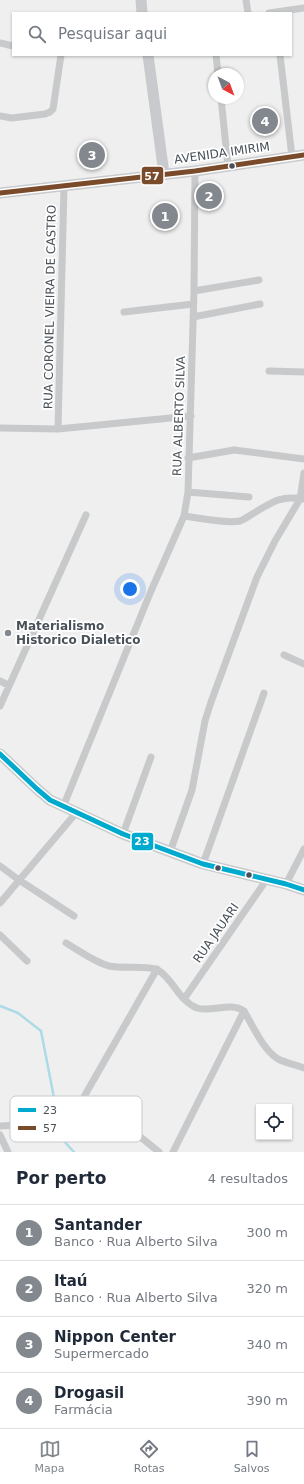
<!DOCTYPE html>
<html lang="pt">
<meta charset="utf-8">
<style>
body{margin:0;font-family:"DejaVu Sans",sans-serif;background:#f6f6f7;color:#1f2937}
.controls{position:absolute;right:12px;bottom:12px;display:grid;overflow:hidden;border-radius:0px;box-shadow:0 1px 3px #0004}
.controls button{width:36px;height:36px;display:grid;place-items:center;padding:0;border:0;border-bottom:1px solid #e0e1e3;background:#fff;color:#1f2937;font:20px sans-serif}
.compass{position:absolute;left:208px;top:68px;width:36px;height:36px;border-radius:50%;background:#fff;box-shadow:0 1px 3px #0004;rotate:139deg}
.you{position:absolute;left:130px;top:589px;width:14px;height:14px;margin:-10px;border:3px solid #fff;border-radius:50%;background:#1a73e8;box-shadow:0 0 0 6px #1a73e833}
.badge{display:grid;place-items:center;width:26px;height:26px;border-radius:50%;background:#82888e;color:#fff;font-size:13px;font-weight:700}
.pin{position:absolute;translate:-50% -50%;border:2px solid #fff;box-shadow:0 1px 4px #0006}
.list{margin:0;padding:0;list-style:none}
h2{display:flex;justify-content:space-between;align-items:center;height:52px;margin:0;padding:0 16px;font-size:17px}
h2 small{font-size:13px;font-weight:400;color:#747a83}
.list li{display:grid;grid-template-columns:26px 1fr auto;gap:12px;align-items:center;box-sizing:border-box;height:56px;padding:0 16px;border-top:1px solid #e0e1e3}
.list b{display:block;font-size:15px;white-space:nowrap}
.list p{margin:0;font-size:13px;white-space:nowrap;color:#747a83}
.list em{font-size:13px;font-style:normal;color:#747a83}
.icon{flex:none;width:22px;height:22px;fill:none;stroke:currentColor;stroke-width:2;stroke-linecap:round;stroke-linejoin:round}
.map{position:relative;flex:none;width:304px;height:1152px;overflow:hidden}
.search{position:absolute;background:#fff;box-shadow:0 1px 3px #0004;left:12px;right:12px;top:12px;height:44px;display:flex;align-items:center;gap:10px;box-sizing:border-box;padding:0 14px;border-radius:0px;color:#747a83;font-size:15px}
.sheet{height:276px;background:#fff}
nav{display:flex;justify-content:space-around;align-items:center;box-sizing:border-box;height:56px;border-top:1px solid #e0e1e3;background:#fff;font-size:11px;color:#747a83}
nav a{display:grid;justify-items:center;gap:2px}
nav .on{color:#82888e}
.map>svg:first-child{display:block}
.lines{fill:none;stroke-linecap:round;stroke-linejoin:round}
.stream{stroke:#addae7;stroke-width:2.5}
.street{stroke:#c7c9cb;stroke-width:7}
.secondary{stroke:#c8cacd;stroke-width:11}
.bus-1-casing{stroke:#fff;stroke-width:8}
.bus-2-casing{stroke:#fff;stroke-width:8}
.bus-1{stroke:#00a9ce;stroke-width:5}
.bus-2{stroke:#7a4b2a;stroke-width:5}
.bus-dot{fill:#48515a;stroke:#fff;stroke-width:1.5}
.poi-dot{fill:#82888e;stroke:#fff;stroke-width:1.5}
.labels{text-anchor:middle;stroke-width:3.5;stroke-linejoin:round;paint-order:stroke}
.street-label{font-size:12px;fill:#48515a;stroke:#fff}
.poi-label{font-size:12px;font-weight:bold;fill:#48515a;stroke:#fff;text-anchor:start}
.key{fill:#fff;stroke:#c8cbce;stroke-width:1}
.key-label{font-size:11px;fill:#48515a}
.line-badge{stroke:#fff;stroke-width:1.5}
.badge-label{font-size:11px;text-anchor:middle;font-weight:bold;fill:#fff}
</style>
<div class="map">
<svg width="304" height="1152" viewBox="0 0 304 1152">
<rect width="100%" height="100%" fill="#efefef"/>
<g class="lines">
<!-- stream -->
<path class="stream" d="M 0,1006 L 18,1013 L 41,1031 L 62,1139 L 74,1152"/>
<!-- street -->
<path class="street" d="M 246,0 L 248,13
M 269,13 L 304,8
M 0,43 L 13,46
M 216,55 L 218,74
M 280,55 L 292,157
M 221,98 L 228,166
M 0,116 L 12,118 L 45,114 L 50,112 L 53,109 L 61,55
M 194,291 L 259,280
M 124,312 L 193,304
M 193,317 L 260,304
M 269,371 L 304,372
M 0,428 L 58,429 L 191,416
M 58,429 L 64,186
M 188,458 L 234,450 L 304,459
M 188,492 L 249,497
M 184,516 C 198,518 226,524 240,521 C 245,519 249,516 254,513 C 272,502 281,495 303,499
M 284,655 L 304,664
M 0,681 L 8,685
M 0,706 L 86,515
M 63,807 L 151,591 L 184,516 L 188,492 L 194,291 L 195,171
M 123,834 L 151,757
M 170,852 L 192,790 L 205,721 L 211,702 L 257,577 L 275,541 L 300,499 L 304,473
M 203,864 L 264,693
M 0,866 L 19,880 L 74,916
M 286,884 L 304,849
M 0,903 L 76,813
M 0,935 L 27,961
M 66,943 C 80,951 94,962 109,966 C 122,969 149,965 158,970 C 173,979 179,1001 197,1008 C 212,1013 230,1001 244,1011 C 253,1026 264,1052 280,1060 C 287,1063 296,1065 304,1068
M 184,999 L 267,879
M 69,1123 L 157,969
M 0,1126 L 69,1123 L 111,1125 L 126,1128 L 138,1135 L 159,1152
M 0,1135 L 8,1152
M 173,1152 L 244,1011"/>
<!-- secondary -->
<path class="secondary" d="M 141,0 L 142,13
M 148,55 L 164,174
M 0,193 L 195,171 L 304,155
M 0,754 L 37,789 L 50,800 L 123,834 L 203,864 L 286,884 L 304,890"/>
<!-- bus-1 casing -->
<g class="bus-1-casing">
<path id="bus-1" d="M 0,754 L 37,789 L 50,800 L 123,834 L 203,864 L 286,884 L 304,890"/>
</g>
<!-- bus-2 casing -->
<g class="bus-2-casing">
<path id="bus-2" d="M 0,193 L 195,171 L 304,155"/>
</g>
<!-- bus-1 -->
<use href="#bus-1" class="bus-1"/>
<!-- bus-2 -->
<use href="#bus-2" class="bus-2"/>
</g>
<!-- markers -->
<g class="bus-dot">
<circle cx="232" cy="166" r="3.5"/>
<circle cx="218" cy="868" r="3.5"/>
<circle cx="249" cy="875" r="3.5"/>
</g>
<circle class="poi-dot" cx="8" cy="633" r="4"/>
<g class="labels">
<!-- street labels -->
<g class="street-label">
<text transform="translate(222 153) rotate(-8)" y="4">AVENIDA IMIRIM</text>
<text transform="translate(50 307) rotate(-89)" y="4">RUA CORONEL VIEIRA DE CASTRO</text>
<text transform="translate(179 416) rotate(-88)" y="4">RUA ALBERTO SILVA</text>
<text transform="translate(216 933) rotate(-55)" y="4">RUA JAUARI</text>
</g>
<!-- poi labels -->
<g class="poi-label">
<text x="16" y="630">Materialismo<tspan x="16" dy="14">Historico Dialetico</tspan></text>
</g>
</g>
<!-- legend -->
<rect x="10" y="1096" width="132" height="46" rx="6" class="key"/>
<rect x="18" y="1108" width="18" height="4" fill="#00a9ce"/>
<rect x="18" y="1126" width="18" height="4" fill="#7a4b2a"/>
<g class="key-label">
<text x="43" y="1114">23</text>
<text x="43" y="1132">57</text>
</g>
<g class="line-badge">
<rect x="141" y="166" width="23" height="19" rx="4" fill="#7a4b2a"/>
<rect x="131" y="832" width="23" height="19" rx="4" fill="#00a9ce"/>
</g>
<g class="badge-label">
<text x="152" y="180">57</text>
<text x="142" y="845">23</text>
</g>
</svg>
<div class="controls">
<button><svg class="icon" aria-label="locate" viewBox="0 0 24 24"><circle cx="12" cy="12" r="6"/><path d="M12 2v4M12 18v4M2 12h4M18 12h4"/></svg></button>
</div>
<svg class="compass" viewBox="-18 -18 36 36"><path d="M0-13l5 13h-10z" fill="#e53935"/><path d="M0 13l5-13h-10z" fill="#747a83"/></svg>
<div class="you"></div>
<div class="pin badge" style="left:165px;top:216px">1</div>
<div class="pin badge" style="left:209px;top:196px">2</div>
<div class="pin badge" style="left:92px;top:155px">3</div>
<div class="pin badge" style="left:265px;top:121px">4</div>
<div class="search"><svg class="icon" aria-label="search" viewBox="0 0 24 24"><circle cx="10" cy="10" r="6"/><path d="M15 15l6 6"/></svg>Pesquisar aqui</div>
</div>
<section class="sheet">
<h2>Por perto<small>4 resultados</small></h2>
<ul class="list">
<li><span class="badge">1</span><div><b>Santander</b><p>Banco · Rua Alberto Silva</p></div><em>300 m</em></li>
<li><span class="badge">2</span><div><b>Itaú</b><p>Banco · Rua Alberto Silva</p></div><em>320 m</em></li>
<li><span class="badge">3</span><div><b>Nippon Center</b><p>Supermercado</p></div><em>340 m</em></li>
<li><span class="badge">4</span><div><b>Drogasil</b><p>Farmácia</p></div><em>390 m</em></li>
</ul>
</section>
<nav>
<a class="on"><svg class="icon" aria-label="map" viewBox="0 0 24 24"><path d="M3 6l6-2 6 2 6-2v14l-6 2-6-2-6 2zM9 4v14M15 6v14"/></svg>Mapa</a>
<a><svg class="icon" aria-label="directions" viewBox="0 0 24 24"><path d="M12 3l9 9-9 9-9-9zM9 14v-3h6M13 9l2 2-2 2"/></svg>Rotas</a>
<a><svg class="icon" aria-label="saved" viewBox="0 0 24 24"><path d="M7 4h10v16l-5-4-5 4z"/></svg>Salvos</a>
</nav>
